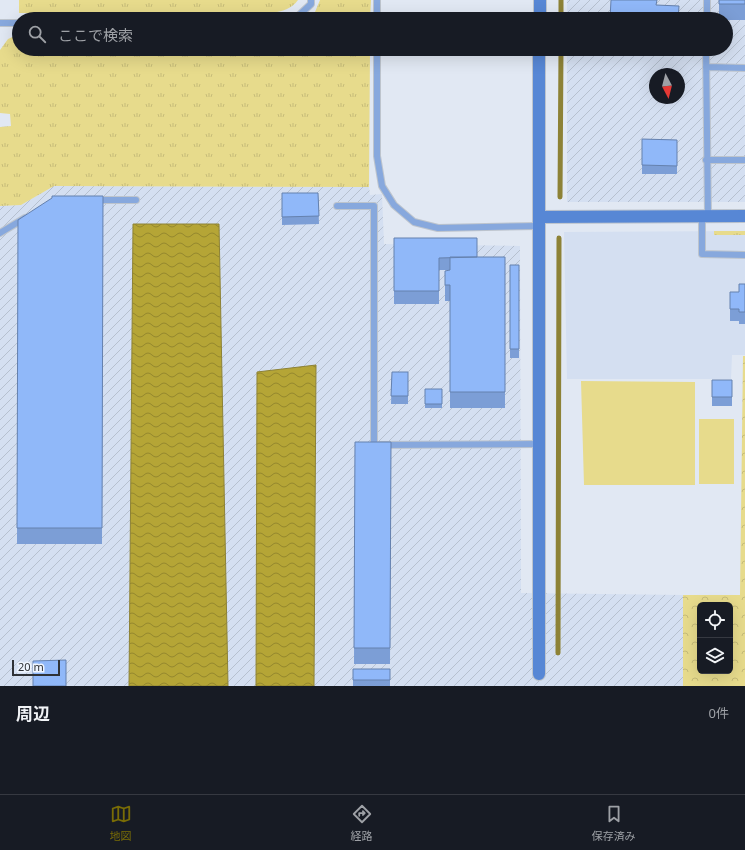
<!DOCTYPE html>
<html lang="ja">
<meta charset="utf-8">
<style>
body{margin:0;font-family:"Noto Sans","Noto Sans JP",sans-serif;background:#20242c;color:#f1f3f6}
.controls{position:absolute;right:12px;bottom:12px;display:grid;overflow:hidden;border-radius:6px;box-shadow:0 4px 16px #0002}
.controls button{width:36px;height:36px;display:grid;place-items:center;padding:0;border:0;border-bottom:1px solid #363941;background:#171b24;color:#f1f3f6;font:20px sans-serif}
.compass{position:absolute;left:649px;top:68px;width:36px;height:36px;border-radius:50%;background:#171b24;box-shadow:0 4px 16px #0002;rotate:173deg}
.scale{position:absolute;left:12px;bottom:10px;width:48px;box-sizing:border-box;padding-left:4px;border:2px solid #2f3236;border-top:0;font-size:11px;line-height:14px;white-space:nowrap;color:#2f3236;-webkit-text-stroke:3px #eff5fe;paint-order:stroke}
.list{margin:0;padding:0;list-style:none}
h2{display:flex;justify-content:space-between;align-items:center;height:52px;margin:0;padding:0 16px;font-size:17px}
h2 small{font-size:13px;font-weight:400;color:#9ea1a6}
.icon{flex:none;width:22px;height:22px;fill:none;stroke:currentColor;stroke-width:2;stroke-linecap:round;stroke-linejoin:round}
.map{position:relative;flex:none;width:745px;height:686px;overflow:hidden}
.search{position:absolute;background:#171b24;box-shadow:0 4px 16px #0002;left:12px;right:12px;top:12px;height:44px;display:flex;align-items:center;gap:10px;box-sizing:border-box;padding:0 14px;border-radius:22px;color:#9ea1a6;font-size:15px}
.sheet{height:108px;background:#171b24}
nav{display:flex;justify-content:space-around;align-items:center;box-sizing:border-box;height:56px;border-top:1px solid #363941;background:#171b24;font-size:11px;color:#9ea1a6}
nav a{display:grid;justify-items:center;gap:2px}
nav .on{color:#796c06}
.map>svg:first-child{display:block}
.built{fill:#d4dff1}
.industrial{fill:url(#industrial-furrows);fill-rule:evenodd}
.grass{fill:url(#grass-tufts)}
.park{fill:url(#park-crowns);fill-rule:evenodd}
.pitch{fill:#e7db8c}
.water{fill:url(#water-waves);stroke:#8d8236}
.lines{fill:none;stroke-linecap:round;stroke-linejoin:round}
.stream{stroke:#8d8236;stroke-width:5}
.lane-casing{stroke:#bdc4cd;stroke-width:8}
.secondary-casing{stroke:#bdc4cd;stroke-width:14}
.lane{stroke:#87a8dd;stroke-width:6}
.secondary{stroke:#5787d5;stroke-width:12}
.wall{fill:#7c9ed6}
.building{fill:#90b8f9;stroke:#6581ae}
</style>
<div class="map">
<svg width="745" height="686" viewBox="0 0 745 686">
<defs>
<pattern id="industrial-furrows" width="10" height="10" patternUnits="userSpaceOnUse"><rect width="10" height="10" fill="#d4dff1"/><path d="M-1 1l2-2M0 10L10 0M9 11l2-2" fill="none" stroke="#b6c0cf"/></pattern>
<pattern id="grass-tufts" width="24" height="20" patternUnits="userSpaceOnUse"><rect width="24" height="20" fill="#e7db8c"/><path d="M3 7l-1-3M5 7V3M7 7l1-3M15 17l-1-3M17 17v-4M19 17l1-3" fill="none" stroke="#c6bc79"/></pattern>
<pattern id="park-crowns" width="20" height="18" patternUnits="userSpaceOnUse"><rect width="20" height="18" fill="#e7db8c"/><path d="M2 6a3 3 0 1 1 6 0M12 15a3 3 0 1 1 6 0" fill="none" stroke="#c6bc79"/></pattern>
<pattern id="water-waves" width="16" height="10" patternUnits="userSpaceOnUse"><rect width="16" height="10" fill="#b5a536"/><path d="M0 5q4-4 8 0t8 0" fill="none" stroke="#94872e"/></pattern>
</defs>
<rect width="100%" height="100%" fill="#e1e8f3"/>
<!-- built -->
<path class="built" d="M 745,231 L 745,355 L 732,355 L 731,379 L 567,379 L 564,232 Z"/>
<!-- industrial -->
<path class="industrial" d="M 567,0 L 745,0 L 745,202 L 567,202 L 567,49 L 726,49 L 726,19 L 567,19 ZM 655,74 L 679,74 L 679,98 L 655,98 Z
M 54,186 L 369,187 L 370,195 L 382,194 L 384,244 L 520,246 L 521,593 L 683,595 L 683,686 L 0,686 L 0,206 L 21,205 Z"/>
<!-- grass -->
<path class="grass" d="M 19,0 L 298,0 C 292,9 282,11 272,13 L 19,13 Z
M 320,0 L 371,0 L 370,19 L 309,19 L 315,12 Z
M 19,34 L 19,49 L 370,49 L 369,187 L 54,186 L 21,205 L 0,206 L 0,127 L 11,126 L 10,114 L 0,113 L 0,50 L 8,39 Z
M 714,231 L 745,231 L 745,235 L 714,235 Z"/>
<!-- park -->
<path class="park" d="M 743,356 L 745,356 L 745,686 L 683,686 L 683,595 L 740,595 ZM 700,605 L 730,605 L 730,671 L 700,671 Z"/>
<!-- pitch -->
<path class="pitch" d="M 581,381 L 695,382 L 695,485 L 584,485 Z
M 699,419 L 734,419 L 734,484 L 699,484 Z"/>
<!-- water -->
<path class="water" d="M 133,224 L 219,224 L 228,686 L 129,686 Z
M 316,365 L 314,686 L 256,686 L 257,372 Z"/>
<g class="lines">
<!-- stream -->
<path class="stream" d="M 561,19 L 561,0
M 560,197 L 561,49
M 558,653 L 559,238"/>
<!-- lane casing -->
<g class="lane-casing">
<path id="lane" d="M 377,0 L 377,19
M 295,19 L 311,4 L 311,0
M 707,19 L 707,0
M 0,23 L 19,23
M 377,49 L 377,156 L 382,186 L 394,205 L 414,222 L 438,228 L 539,226
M 706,49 L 708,216
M 706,67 L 745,68
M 706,160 L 745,160
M 95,200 L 136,200
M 337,206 L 374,206 L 374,445 L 540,444
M 702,216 L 702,254 L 745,255
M 0,233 L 25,218"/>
</g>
<!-- secondary casing -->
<g class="secondary-casing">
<path id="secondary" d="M 540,19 L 540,0
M 539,217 L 745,216
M 539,674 L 539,49"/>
</g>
<!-- lane -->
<use href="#lane" class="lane"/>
<!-- secondary -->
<use href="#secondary" class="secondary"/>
</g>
<!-- wall -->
<path class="wall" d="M 719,0 L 745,0 L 745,20 L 726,20 L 726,19 L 719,19 Z
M 642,139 L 677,140 L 677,174 L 642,174 Z
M 282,193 L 318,193 L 319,224 L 282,225 Z
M 103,196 L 102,544 L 17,544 L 18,220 Z
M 394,238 L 477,257 L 505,257 L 505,408 L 450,408 L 450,301 L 445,301 L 445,285 L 450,270 L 439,270 L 439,304 L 394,304 Z
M 510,265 L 519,265 L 519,358 L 510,358 Z
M 745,284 L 745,324 L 739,324 L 739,321 L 730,321 L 730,292 L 739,292 Z
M 392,372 L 408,372 L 408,404 L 391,404 Z
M 712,380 L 732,380 L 732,406 L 712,406 Z
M 425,389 L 442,389 L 442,408 L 425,408 Z
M 355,442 L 391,442 L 390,664 L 354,664 Z
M 353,669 L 390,669 L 390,686 L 353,686 Z"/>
<!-- building -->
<path class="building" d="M 611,0 L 657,0 L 656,5 L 679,6 L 678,19 L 610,19 Z
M 719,0 L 745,0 L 745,4 L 719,4 Z
M 642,139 L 677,140 L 677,166 L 642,165 Z
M 282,193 L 318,193 L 319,216 L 282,217 Z
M 52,196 L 103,196 L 102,528 L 17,528 L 18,220 L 52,198 Z
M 394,238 L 477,238 L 477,257 L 439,258 L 439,291 L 394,291 Z
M 450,257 L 505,257 L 505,392 L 450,392 L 450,285 L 445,285 L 445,271 L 450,270 Z
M 510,265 L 519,265 L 519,349 L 510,349 Z
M 739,284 L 745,284 L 745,312 L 739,312 L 739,309 L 730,309 L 730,292 L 739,292 Z
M 392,372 L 408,372 L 408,396 L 391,396 Z
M 712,380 L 732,380 L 732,397 L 712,397 Z
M 425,389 L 442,389 L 442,404 L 425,404 Z
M 355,442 L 391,442 L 390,648 L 354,648 Z
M 66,660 L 66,686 L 33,686 L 33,661 Z
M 353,669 L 390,669 L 390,680 L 353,680 Z"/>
</svg>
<div class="controls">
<button><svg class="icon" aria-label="locate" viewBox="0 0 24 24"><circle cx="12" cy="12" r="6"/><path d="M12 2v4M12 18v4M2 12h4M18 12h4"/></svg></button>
<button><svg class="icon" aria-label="layers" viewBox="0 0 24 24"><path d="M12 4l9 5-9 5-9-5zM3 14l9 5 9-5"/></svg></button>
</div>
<svg class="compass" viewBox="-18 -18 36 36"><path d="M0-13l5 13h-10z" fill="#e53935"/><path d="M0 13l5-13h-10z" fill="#9ea1a6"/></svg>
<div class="scale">20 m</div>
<div class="search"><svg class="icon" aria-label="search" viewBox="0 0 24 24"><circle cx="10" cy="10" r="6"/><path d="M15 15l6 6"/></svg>ここで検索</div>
</div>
<section class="sheet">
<h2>周辺<small>0件</small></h2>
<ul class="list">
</ul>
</section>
<nav>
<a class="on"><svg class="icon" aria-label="map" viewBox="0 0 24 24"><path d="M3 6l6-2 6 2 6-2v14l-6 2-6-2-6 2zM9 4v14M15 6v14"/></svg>地図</a>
<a><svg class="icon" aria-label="directions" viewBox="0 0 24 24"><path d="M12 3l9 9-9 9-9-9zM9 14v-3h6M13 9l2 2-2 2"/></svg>経路</a>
<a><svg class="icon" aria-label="saved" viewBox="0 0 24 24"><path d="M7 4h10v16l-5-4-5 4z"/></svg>保存済み</a>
</nav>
